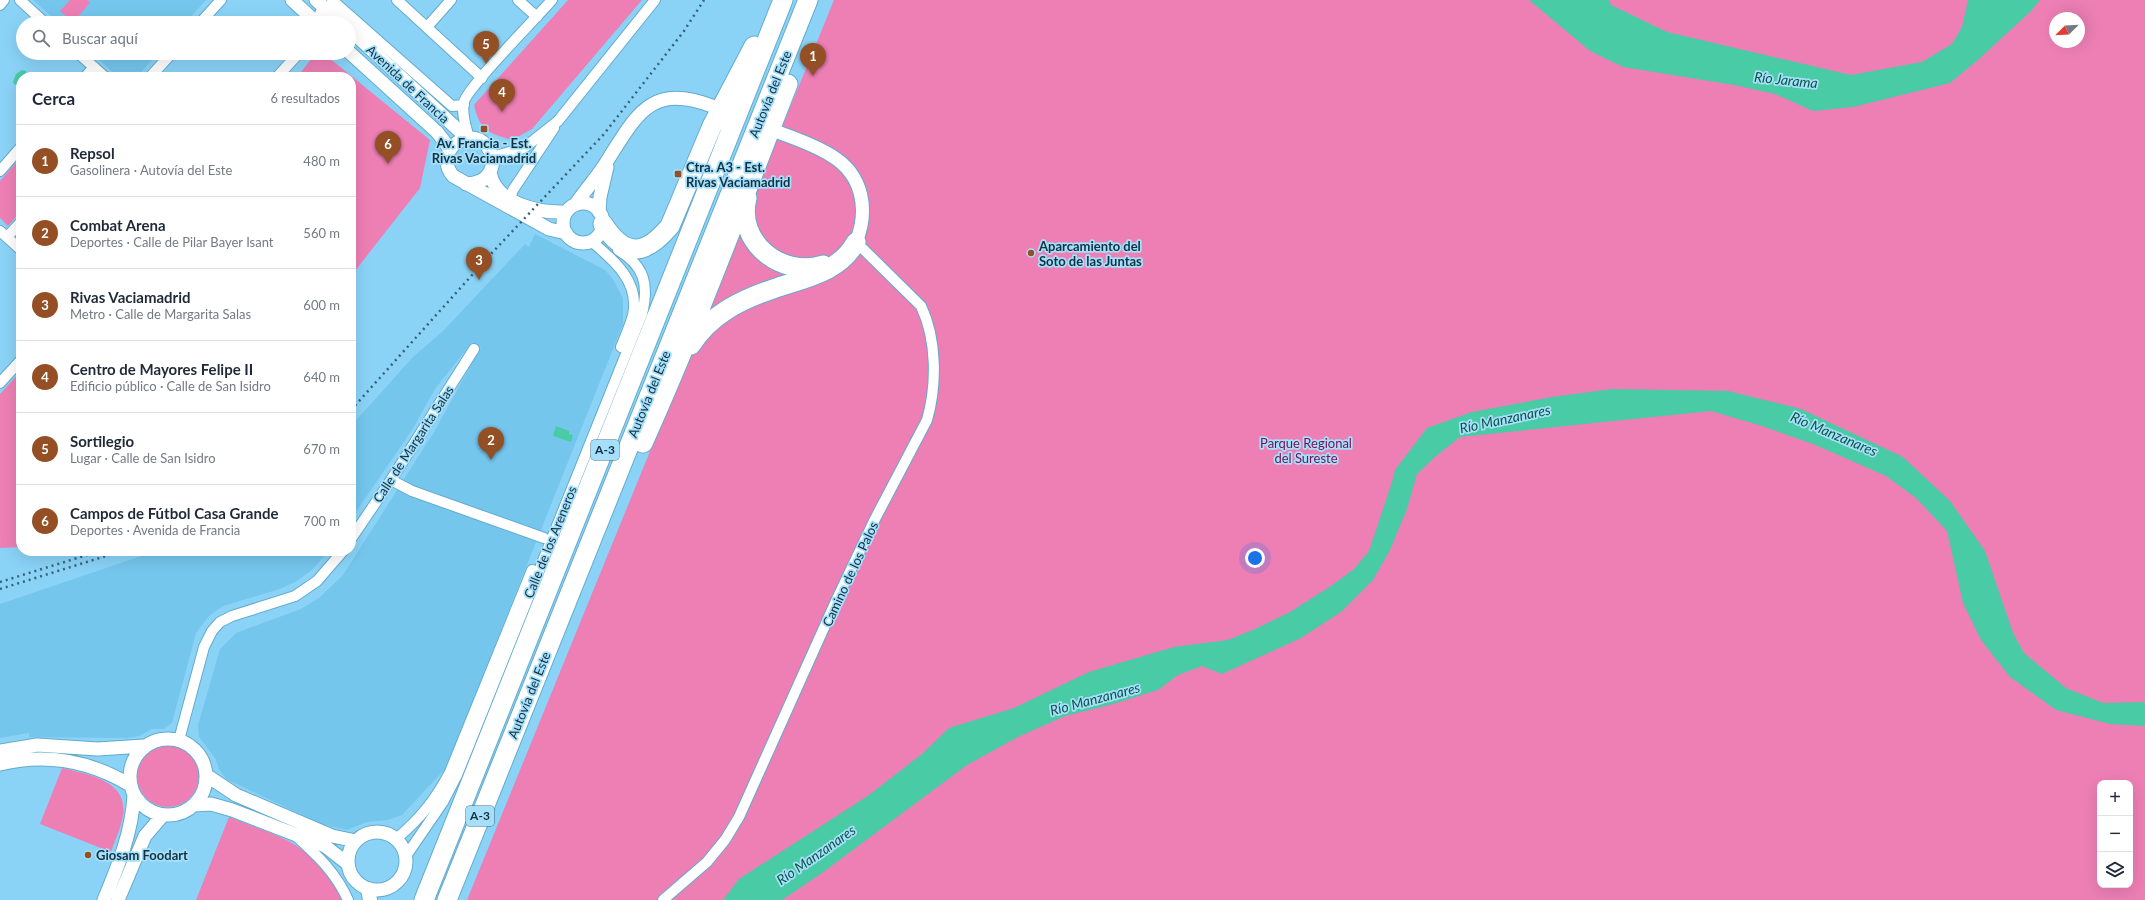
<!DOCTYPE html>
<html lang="es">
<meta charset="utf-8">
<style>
body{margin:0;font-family:Lato,sans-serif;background:#f2f2f3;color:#1f2937}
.controls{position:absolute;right:12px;bottom:12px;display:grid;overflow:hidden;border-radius:8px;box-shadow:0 4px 16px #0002}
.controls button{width:36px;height:36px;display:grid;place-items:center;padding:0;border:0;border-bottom:1px solid #e0e1e3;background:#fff;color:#1f2937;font:20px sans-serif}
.compass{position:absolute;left:2049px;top:12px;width:36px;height:36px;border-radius:50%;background:#fff;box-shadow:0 4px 16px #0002;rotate:246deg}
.you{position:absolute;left:1255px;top:558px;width:14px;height:14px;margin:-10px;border:3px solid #fff;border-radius:50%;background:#1a73e8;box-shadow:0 0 0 6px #1a73e833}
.badge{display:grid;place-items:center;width:26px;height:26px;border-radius:50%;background:#945024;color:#fff;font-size:13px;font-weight:700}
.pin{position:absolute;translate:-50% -33px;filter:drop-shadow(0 1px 2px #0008)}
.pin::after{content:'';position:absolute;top:21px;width:14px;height:12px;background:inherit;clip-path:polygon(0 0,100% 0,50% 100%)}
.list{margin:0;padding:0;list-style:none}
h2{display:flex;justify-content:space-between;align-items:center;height:52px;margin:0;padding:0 16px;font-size:17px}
h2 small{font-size:13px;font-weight:400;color:#747a83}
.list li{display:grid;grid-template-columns:26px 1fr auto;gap:12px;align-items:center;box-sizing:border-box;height:72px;padding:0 16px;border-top:1px solid #e0e1e3}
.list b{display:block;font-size:15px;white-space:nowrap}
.list p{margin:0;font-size:13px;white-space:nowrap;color:#747a83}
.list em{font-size:13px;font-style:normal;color:#747a83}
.icon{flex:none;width:22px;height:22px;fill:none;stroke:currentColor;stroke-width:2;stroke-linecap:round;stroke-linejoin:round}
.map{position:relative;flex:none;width:2145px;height:900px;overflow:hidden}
.search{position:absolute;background:#fff;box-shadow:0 4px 16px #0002;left:16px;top:16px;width:340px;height:44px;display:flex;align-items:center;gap:10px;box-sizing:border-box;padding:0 14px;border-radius:22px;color:#747a83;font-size:15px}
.panel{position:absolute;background:#fff;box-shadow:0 4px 16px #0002;left:16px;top:72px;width:340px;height:484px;border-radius:16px}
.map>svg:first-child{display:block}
.built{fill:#75c6ed}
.green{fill:#ed7fb5;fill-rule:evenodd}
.water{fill:#49cba5}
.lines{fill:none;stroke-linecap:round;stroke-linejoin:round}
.minor-casing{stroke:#63abce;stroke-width:12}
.tertiary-casing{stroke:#63abce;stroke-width:15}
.secondary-casing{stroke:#63abce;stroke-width:16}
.motorway-casing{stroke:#63abce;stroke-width:21}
.minor{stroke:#fff;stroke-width:10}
.tertiary{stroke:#fff;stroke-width:13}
.secondary{stroke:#fff;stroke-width:14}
.motorway{stroke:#fff;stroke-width:19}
.rail{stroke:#376377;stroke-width:2.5;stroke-dasharray:2 4;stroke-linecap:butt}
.poi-dot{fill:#945024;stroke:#a5dffb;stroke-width:1.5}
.labels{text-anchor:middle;stroke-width:3.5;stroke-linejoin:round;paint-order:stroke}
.shield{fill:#a5dffb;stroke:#3f6678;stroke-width:1}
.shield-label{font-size:12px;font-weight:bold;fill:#133240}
.street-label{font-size:13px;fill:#133240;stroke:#a5dffb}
.poi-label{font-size:13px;font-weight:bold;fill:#133240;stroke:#a5dffb;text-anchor:start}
.park-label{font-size:13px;fill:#7a0f4f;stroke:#a5dffb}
.water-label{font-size:14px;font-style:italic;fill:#0b5542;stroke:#a5dffb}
</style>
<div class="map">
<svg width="2145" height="900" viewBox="0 0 2145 900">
<rect width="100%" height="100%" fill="#8ad3f7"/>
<!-- built -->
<path class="built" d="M 33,0 L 206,0 L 185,23 L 59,23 Z
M 92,53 L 158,53 L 137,77 L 118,77 Z
M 535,234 L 605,270 L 612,278 L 623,298 L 623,324 L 446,768 L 402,815 L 388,820 L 367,822 L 347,830 L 321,824 L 226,779 L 219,769 L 215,758 L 199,737 L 198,725 L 220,649 L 236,633 L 301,609 L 320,597 L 343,575 L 434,432 L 481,347 L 469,346 L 435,389 L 412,430 L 351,519 L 351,426 L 413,357 L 443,331 L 525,244 L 529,247 Z
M 156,551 L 329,551 L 312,570 L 297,581 L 280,589 L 223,606 L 209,616 L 196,633 L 172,723 L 164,729 L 152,729 L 139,736 L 128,738 L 29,737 L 29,733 L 0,738 L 0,604 Z"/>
<!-- green -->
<path class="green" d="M 70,0 L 87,0 L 90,3 L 73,22 L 60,11 Z
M 568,0 L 642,0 L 532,129 L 512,140 C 488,133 480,131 474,105 Z
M 834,0 L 2145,0 L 2145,900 L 467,900 ZM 2055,18 L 2079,18 L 2079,42 L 2055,42 ZM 2100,783 L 2130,783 L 2130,885 L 2100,885 Z
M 316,53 L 323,53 L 430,140 L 420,188 L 351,276 L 351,77 L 297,77 Z
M 21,157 L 21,211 L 8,226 L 0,218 L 0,181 Z
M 21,371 L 21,547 L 0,548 L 0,394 Z
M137 776a31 31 0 1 1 62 0a31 31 0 1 1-62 0Z
M 62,768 C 88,774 129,781 123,816 C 121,828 115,840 111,852 L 40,824 Z
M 229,817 C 285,839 313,843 343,900 L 196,900 Z"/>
<!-- water -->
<path class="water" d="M 1529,0 L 1609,0 L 1611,5 L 1667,32 L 1851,75 L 1922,62 L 1952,44 L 1962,27 L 1968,0 L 2040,0 L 2031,11 L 1979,59 L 1950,83 L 1853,107 L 1813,111 L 1775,94 L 1734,85 L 1623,67 L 1590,51 Z
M 22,70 L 26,71 L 26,76 L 21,77 L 21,84 L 15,85 L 13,82 L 16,74 Z
M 1612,389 L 1728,391 L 1801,409 L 1903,457 L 1950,501 L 1985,551 L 2013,633 L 2024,653 L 2066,688 L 2103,703 L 2145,702 L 2145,726 L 2110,724 L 2056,710 L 2010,677 L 1981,640 L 1963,603 L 1947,531 L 1916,498 L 1886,476 L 1813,444 L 1762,426 L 1711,411 L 1460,437 L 1435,457 L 1417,474 L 1407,509 L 1390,550 L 1373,580 L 1341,612 L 1301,638 L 1222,674 L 1202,666 L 1178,675 L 1158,690 L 1113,704 L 1065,716 L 1018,737 L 967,765 L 822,873 L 782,900 L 723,900 L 739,879 L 869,795 L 922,754 L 949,728 L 1014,708 L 1089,672 L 1174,647 L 1228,640 L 1255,629 L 1290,612 L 1331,586 L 1354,569 L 1369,551 L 1392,482 L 1395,470 L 1427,428 L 1472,412 L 1552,397 Z
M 556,426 L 569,431 L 569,434 L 573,435 L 571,442 L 553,436 Z"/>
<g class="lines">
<!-- minor casing -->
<g class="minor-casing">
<path id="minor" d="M 20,0 L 45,23
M 332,0 L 452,106 L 464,105
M 397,0 L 482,78
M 518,0 L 537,17
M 0,5 L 4,0
M 200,23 L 221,0
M 427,27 L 451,0
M 78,53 L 105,77
M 85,77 L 94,67
M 150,77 L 172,53
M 277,77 L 299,53
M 469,138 C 466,127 461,113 464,102 C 467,88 538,16 552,0
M 492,157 L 524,148 L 558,121 L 655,0
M 0,171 L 21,147
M 510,199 L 513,190 L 554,128
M 0,231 L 21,250
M 7,237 L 21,222
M 591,241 C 614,260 640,282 633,315 C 630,326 625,337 621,347
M 0,383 L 21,360
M 391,480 L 412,491 L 544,538
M 351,539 L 391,480 L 474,349
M 179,740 L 204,647 L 212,631 L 220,622 L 232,616 L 295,596 L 317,581 L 343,551
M 297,837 C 318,856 336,873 348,900
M 396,839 C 421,818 435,800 450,772 L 532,570
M 406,856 L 443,802 L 457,775 L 642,314 C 649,285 645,266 618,250
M 663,900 L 707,862 L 725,840 L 739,817 L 836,601 L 875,519 L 927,420 C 937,385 937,340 921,306 L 856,242"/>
</g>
<!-- tertiary casing -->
<g class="tertiary-casing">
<path id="tertiary" d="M 292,0 L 317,23
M 316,0 L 327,10
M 318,23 L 322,13 L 332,10 L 340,13 L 344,23
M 349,29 L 467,138
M 349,52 L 437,132 L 450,149
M 778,132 C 796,139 815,145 832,156 C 863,175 869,210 856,242
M 490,172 C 495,204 539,213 566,212
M 466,184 C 476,184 485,181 490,172 C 493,165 494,157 490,151 C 475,121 431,149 453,176 L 549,229 L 566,233
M563 223a20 20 0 1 1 40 0a20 20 0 1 1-40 0Z
M 575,205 C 586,189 599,175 609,158 C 638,112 652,84 712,106
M 599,212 L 600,197 L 607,167
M130 777a38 38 0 1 1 76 0a38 38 0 1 1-76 0Z
M 0,751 L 37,745 L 98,749 L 144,746
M 0,764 C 46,753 90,761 130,785
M 206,775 L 236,795 L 332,836 L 356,841
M 194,805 L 211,804 L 232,810 L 325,846 L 348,864
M348 861a29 29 0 1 1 58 0a29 29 0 1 1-58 0Z
M 104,900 C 118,866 132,833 134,795
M 118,900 L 145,836 L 163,815"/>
</g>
<!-- secondary casing -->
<g class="secondary-casing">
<path id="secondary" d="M 368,889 L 370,900"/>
</g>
<!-- motorway casing -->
<g class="motorway-casing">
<path id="motorway" d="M 747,198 C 736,242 781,278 823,265
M 603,224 C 625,258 645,256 670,226 L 712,126 L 754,46
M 691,345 C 710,315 740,300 773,289 C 804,278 839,273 856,242
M 643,443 C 696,325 741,204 788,84
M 424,900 L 783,0
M 447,900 L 808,0"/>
</g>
<!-- minor -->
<use href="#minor" class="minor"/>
<!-- tertiary -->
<use href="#tertiary" class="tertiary"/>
<!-- secondary -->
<use href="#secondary" class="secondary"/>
<!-- motorway -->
<use href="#motorway" class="motorway"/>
<!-- rail -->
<path class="rail" d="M 351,410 L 490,255 L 604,134 L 684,31 L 704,0
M 0,582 L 100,551
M 0,589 L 122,551"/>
</g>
<!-- markers -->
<g class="poi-dot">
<rect x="480" y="125" width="8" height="8" rx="2"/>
<rect x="674" y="170" width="8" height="8" rx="2"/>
<circle cx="1031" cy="253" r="4"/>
<circle cx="88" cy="855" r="4"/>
</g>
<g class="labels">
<!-- shield labels -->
<g class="shield">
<rect x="591" y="440" width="28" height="20" rx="3"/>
<rect x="466" y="806" width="28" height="20" rx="3"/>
</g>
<g class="shield-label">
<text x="605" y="454">A-3</text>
<text x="480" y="820">A-3</text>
</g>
<!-- street labels -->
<g class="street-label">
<text transform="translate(408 84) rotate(43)" y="5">Avenida de Francia</text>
<text transform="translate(770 94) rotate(-68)" y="5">Autovía del Este</text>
<text transform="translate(649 394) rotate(-68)" y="5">Autovía del Este</text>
<text transform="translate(413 444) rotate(-57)" y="5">Calle de Margarita Salas</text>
<text transform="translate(550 542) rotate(-68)" y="5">Calle de los Areneros</text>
<text transform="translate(850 574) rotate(-65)" y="5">Camino de los Palos</text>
<text transform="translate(529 695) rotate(-68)" y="5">Autovía del Este</text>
</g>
<!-- poi labels -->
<g class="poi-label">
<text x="484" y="148" text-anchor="middle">Av. Francia - Est.<tspan x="484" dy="15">Rivas Vaciamadrid</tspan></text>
<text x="686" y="172">Ctra. A3 - Est.<tspan x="686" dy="15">Rivas Vaciamadrid</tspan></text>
<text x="1039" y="251">Aparcamiento del<tspan x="1039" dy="15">Soto de las Juntas</tspan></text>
<text x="96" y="860">Giosam Foodart</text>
</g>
<!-- park labels -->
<g class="park-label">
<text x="1306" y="448">Parque Regional<tspan x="1306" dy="15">del Sureste</tspan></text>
</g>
<!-- water labels -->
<g class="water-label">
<text transform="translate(1786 80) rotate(6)" y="5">Río Jarama</text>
<text transform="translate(1505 419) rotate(-12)" y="5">Río Manzanares</text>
<text transform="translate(1834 434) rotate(23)" y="5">Río Manzanares</text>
<text transform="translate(1095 699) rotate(-15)" y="5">Río Manzanares</text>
<text transform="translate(816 855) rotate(-35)" y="5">Río Manzanares</text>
</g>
</g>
</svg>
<div class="controls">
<button>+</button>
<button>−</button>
<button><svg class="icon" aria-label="layers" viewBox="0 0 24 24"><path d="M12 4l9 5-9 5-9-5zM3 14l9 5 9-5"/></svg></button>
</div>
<svg class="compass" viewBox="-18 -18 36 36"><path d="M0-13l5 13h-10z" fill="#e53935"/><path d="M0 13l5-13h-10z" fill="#747a83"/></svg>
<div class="you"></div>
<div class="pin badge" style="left:813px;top:76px">1</div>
<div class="pin badge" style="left:491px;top:460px">2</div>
<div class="pin badge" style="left:479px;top:280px">3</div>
<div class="pin badge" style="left:502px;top:112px">4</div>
<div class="pin badge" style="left:486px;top:64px">5</div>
<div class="pin badge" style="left:388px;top:164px">6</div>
<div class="search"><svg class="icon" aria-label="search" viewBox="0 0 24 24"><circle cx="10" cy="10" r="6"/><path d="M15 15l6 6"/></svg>Buscar aquí</div>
<section class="panel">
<h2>Cerca<small>6 resultados</small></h2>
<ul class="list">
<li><span class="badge">1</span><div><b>Repsol</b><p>Gasolinera · Autovía del Este</p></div><em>480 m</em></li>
<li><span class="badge">2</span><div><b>Combat Arena</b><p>Deportes · Calle de Pilar Bayer Isant</p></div><em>560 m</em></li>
<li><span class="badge">3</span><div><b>Rivas Vaciamadrid</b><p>Metro · Calle de Margarita Salas</p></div><em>600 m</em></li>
<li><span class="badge">4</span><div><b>Centro de Mayores Felipe II</b><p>Edificio público · Calle de San Isidro</p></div><em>640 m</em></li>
<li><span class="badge">5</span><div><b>Sortilegio</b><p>Lugar · Calle de San Isidro</p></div><em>670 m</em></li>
<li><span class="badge">6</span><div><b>Campos de Fútbol Casa Grande</b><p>Deportes · Avenida de Francia</p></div><em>700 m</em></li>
</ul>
</section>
</div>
